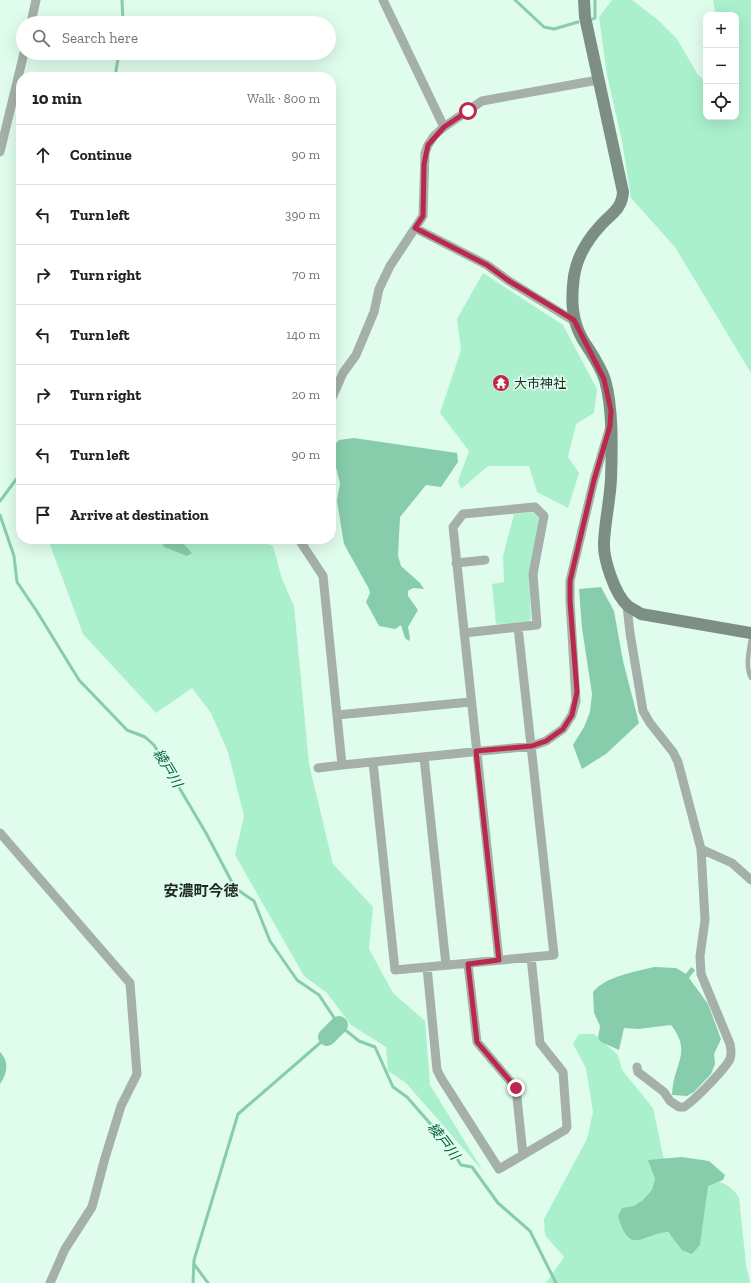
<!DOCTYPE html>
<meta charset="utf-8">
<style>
body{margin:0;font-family:"Zilla Slab","Noto Sans JP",serif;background:#f2f2f2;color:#202124}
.controls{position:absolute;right:12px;top:12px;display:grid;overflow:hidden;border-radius:8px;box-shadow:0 4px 16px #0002}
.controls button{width:36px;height:36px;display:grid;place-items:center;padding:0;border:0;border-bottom:1px solid #e0e0e0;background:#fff;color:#202124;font:20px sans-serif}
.stop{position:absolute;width:12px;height:12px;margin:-9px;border:3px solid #ba294c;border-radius:50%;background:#fff}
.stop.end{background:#ba294c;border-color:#fff;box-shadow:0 1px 4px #0008}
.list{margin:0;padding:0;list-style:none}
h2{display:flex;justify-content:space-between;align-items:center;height:52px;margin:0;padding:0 16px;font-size:17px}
h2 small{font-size:13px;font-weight:400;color:#757577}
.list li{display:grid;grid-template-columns:26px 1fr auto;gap:12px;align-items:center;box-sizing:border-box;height:60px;padding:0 16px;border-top:1px solid #e0e0e0}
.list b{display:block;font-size:15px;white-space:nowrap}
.list em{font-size:13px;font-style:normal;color:#757577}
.icon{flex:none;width:22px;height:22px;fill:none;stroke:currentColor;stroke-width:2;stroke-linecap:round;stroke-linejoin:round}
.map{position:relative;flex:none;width:751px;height:1283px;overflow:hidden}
.search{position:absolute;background:#fff;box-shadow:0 4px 16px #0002;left:16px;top:16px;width:320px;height:44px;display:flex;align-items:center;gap:10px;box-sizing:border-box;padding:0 14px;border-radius:22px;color:#757577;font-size:15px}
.panel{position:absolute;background:#fff;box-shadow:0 4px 16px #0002;left:16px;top:72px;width:320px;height:472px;border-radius:16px}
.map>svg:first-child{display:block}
.green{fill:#aaf0cd}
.water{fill:#87cdab}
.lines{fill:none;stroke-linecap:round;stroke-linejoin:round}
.stream{stroke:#87cdab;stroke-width:3}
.river{stroke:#87cdab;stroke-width:18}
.lane{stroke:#a4b0a9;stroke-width:4.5}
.street{stroke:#a4b0a9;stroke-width:9}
.secondary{stroke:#7d8f85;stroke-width:12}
.route{stroke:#ba294c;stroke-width:5}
.labels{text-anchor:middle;stroke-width:3.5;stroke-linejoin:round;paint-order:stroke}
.poi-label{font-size:13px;fill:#1e2923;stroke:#dffcec;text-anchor:start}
.water-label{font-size:14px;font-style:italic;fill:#005e3f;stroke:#dffcec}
.quarter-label{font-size:15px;font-weight:bold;fill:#1e2923;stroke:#dffcec}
</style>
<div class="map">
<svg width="751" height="1283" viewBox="0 0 751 1283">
<rect width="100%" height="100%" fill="#dffcec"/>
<!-- green -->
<path class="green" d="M 612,0 L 632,0 L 657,19 L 677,39 L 698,75 L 706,82 L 706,117 L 736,117 L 736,15 L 716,15 L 713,0 L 751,0 L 751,373 L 675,247 L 631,198 L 622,141 L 607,75 L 599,17 Z
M 483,273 L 563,325 L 597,389 L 594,413 L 576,424 L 568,457 L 579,473 L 568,508 L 537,492 L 529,466 L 488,466 L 461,489 L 458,481 L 469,451 L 440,413 L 461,350 L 457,319 Z
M 533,512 L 539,517 L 529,576 L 531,619 L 528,622 L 496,624 L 492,584 L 504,582 L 503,556 L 514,514 Z
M 48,539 L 158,539 L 161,542 L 167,539 L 253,539 L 273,546 L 282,579 L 294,606 L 309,764 L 333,864 L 373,907 L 369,949 L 393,993 L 425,1021 L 430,1085 L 483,1171 L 406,1083 L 388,1071 L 386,1047 L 351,1025 L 327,993 L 304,976 L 235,855 L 244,816 L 228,752 L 211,713 L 192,688 L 156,713 L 83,634 Z
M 579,1034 L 594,1034 L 618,1055 L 622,1070 L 653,1108 L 665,1165 L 665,1230 L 682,1247 L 707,1180 C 720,1180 733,1186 739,1198 L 746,1264 L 750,1283 L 546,1283 L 564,1257 L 545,1235 L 544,1219 L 587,1139 L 593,1112 L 586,1068 L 573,1044 Z"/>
<!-- water -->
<path class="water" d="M 354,438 L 457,453 L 458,462 L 441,487 L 426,485 L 400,517 L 398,556 L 401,566 L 420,583 L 424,589 L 413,588 L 408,591 L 408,596 L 418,610 L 408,627 L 410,638 L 409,641 L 405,638 L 401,625 L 395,629 L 379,626 L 366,602 L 370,593 L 369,589 L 344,544 L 337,501 L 340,483 L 331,448 L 339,440 Z
M 160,539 L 179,539 L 192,553 L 187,556 L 164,547 Z
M 601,587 L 614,611 L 623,661 L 639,723 L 606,754 L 582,769 L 573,745 L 584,727 L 590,712 L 592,694 L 582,628 L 579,589 Z
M 654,967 L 676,968 L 686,974 L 691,967 L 695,970 L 689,978 L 708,1004 L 721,1039 L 714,1054 L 715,1064 L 711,1074 L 694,1092 L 687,1096 L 672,1095 C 673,1064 693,1053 671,1025 L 638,1029 L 624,1028 L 619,1050 L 601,1042 L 598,1038 L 600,1026 L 594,1013 L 593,992 C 606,976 635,972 654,967 Z
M 0,1052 C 10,1062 7,1074 0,1084 Z
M 682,1157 L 709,1161 L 725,1175 L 723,1180 L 708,1186 L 700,1245 L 692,1254 L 682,1250 L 668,1232 C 643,1233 630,1258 618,1216 L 622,1208 L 634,1206 L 643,1200 L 652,1190 L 655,1179 L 648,1160 Z"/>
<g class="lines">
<!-- stream -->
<path class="stream" d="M 122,0 L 123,23
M 515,0 L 544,27 L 554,29 L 578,22
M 593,19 L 595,18 L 595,0
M 115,77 L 119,53
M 0,501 L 18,477 L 21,464
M 0,515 L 14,556 L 17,582 L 36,610 L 79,680 L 127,730 L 145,737 L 154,745 L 206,833 L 235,888 L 254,901 L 270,941 L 297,980 L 319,995 L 339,1025 L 359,1041 L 375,1047 L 393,1087 L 407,1097 L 448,1144 L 461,1165 L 472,1167 L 498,1203 L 530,1231 L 556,1283
M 194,1264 L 208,1283
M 193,1283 L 194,1260 L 238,1114 L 327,1037"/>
<!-- river -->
<path class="river" d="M 327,1037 L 339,1025"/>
<!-- lane -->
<path class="lane" d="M 751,638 C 749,651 745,666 751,678"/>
<!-- street -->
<path class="street" d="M 383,0 L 444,127
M 31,23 L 36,0
M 0,152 L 24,53
M 415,228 L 487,265 L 509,281 L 574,321
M 331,400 L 343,373 L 356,355 L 374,312 L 379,289 L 390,266 L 423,216 L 425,153 L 428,145 L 434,136 L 444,127 L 482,101 L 598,80
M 300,541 L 323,576 L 342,765 L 532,746 L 546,741 L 563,729 L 572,715 L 576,701 L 570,601 L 570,581 L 594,480 L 609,430
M 456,563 L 485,560
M 627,606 L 630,633 L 643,711 L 650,723 L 673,752 L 678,762 L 701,849 L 705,920 L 700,956 L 701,974 L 730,1044 C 731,1049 732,1054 730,1059 C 725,1069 694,1101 684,1107 L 679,1107 L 670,1101 L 664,1092 L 638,1072 L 637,1067
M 464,633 L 518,627
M 337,715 L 470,702
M 424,757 L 446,965
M 373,762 L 395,970 L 554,955 L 518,627 L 537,625 L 533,574 L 544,516 L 535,507 L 463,514 L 453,527 L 499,960
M 318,768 L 342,765
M 0,833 L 130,983 L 137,1074 L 121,1106 L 105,1158 L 92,1207 L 65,1249 L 50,1283
M 701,849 L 732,863 L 751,880
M 468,964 L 477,1042 L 516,1088 L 523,1155
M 427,967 L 437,1070 L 441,1078 L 499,1169 L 565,1130 L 567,1127 L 563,1072 L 540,1043 L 531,957"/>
<!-- secondary -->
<path class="secondary" d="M 584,0 L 585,17 L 623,192 C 622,209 611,214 601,225 C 588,239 577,257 574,276 C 571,298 571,320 583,340 C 591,353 600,365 605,380 C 613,408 612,449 611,479 C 610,500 605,521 604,542 C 603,559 615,595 628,606 C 632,609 637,611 641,614 L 751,633"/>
</g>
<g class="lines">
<!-- route -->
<path class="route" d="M 468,111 L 444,127 L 428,145 L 424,164 L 423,216 L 415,228 L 487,265 L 509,281 L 574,320 L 604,379 L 611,411 L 610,426 L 594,480 L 570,581 L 570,601 L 577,692 L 572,715 L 563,729 L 546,741 L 532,746 L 476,751 L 499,960 L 468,964 L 477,1042 L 516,1088"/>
</g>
<!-- icons -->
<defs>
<g id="temple-disc" transform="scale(0.9)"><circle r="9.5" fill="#ba294c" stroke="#dffcec"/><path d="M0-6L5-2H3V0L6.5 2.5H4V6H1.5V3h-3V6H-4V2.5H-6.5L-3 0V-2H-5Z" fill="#fff"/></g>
</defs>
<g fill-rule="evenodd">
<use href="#temple-disc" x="501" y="383"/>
</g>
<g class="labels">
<!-- poi labels -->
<g class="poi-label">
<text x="514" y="388">大市神社</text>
</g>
<!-- water labels -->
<g class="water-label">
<text transform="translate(168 768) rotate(59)" y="5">綾戸川</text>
<text transform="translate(444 1141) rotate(53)" y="5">綾戸川</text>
</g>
<!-- quarter labels -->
<g class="quarter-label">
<text x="201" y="896">安濃町今徳</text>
</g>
</g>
</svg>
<div class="controls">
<button>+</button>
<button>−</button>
<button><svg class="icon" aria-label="locate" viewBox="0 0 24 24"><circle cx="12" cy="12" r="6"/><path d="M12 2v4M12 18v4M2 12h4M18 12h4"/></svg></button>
</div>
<div class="stop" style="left:468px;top:111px"></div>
<div class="stop end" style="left:516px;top:1088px"></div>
<div class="search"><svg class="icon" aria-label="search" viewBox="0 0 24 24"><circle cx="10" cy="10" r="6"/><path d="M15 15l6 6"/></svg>Search here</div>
<section class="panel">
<h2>10 min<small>Walk · 800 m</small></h2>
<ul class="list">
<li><svg class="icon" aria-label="ahead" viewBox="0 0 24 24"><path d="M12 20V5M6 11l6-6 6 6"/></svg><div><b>Continue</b></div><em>90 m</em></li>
<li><svg class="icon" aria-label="left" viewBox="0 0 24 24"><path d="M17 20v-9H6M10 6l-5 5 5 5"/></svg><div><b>Turn left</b></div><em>390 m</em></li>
<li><svg class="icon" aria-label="right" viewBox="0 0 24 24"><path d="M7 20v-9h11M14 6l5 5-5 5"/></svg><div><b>Turn right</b></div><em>70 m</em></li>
<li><svg class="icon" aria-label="left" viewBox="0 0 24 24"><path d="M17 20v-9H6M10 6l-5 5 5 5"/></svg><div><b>Turn left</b></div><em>140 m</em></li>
<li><svg class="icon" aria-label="right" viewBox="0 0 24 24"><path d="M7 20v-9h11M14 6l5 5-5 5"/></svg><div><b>Turn right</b></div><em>20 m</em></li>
<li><svg class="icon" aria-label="left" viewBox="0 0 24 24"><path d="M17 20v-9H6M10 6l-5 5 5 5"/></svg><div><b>Turn left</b></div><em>90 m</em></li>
<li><svg class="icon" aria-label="arrive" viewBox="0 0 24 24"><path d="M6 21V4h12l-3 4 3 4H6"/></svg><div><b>Arrive at destination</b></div></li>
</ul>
</section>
</div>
